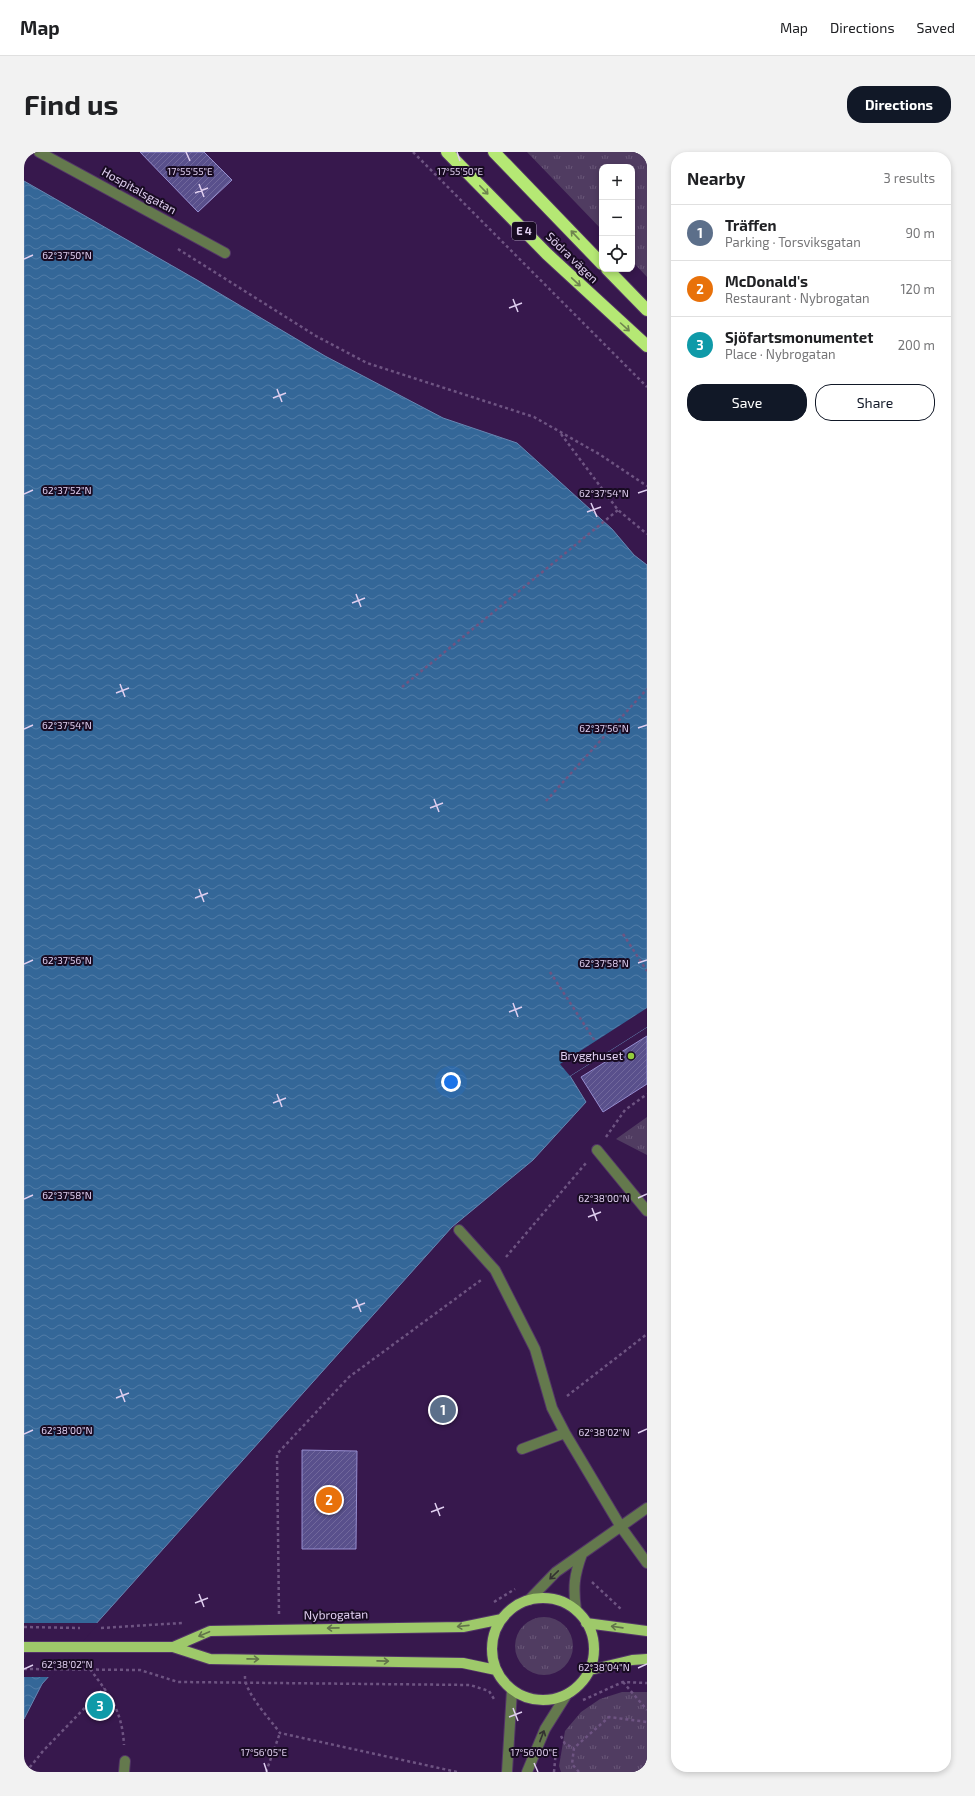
<!DOCTYPE html>
<meta charset="utf-8">
<style>
body{margin:0;font-family:"Exo 2",sans-serif;background:#f2f2f2;color:#202124}
.controls{position:absolute;right:12px;top:12px;display:grid;overflow:hidden;border-radius:8px;box-shadow:0 2px 6px #0003}
.controls button{width:36px;height:36px;display:grid;place-items:center;padding:0;border:0;border-bottom:1px solid #e0e0e0;background:#fff;color:#202124;font:20px sans-serif}
.you{position:absolute;left:427px;top:930px;width:14px;height:14px;margin:-10px;border:3px solid #fff;border-radius:50%;background:#1a73e8;box-shadow:0 0 0 6px #1a73e833}
.badge{display:grid;place-items:center;width:26px;height:26px;border-radius:50%;background:#111827;color:#fff;font-size:13px;font-weight:700}
.pin{position:absolute;translate:-50% -50%;border:2px solid #fff;box-shadow:0 1px 4px #0006}
.list{margin:0;padding:0;list-style:none}
h2{display:flex;justify-content:space-between;align-items:center;height:52px;margin:0;padding:0 16px;font-size:17px}
h2 small{font-size:13px;font-weight:400;color:#757577}
.list li{display:grid;grid-template-columns:26px 1fr auto;gap:12px;align-items:center;box-sizing:border-box;height:56px;padding:0 16px;border-top:1px solid #e0e0e0}
.list b{display:block;font-size:15px;white-space:nowrap}
.list p{margin:0;font-size:13px;white-space:nowrap;color:#757577}
.list em{font-size:13px;font-style:normal;color:#757577}
.actions{display:flex;gap:8px;padding:12px 16px}
.actions a{flex:1;padding:9px 0;border:1px solid #111827;border-radius:16px;text-align:center;font-size:14px;color:#111827}
.actions .main{background:#111827;color:#fff}
.icon{flex:none;width:22px;height:22px;fill:none;stroke:currentColor;stroke-width:2;stroke-linecap:round;stroke-linejoin:round}
.map{position:relative;flex:none;width:623px;height:1620px;overflow:hidden;border-radius:16px}
header{display:flex;align-items:center;gap:24px;box-sizing:border-box;height:56px;padding:0 20px;background:#fff;border-bottom:1px solid #e0e0e0}
header strong{font-size:19px}
nav{display:flex;gap:22px;margin-inline-start:auto;font-size:14px}
.intro{display:flex;align-items:center;justify-content:space-between;box-sizing:border-box;height:96px;padding:0 24px}
h1{margin:0;font-size:28px}
.button{padding:10px 18px;border-radius:16px;background:#111827;color:#fff;font-size:14px;font-weight:700}
main{display:flex;gap:24px;padding:0 24px}
aside{flex:1;background:#fff;border-radius:16px;box-shadow:0 2px 6px #0003}
.map>svg:first-child{display:block}
.grass{fill:url(#grass-tufts)}
.water{fill:url(#water-waves);stroke:#6886b2}
.pier{fill:#37184d}
.building{fill:url(#building-hatch);stroke:#968ed0}
.lines{fill:none;stroke-linecap:round;stroke-linejoin:round}
.minor-casing{stroke:#523567;stroke-width:12}
.major-casing{stroke:#523567;stroke-width:12}
.highway-casing{stroke:#523567;stroke-width:14}
.path{stroke:#6e5482;stroke-width:2.5;stroke-dasharray:3 3;stroke-linecap:butt}
.minor{stroke:#64794d;stroke-width:10}
.major{stroke:#9ec96a;stroke-width:10}
.highway{stroke:#b5e874;stroke-width:12}
.oneway{stroke:#6e854f}
.oneway2{stroke:#333231}
.oneway3{stroke:#62744a}
.ticks{fill:none;stroke:#e0cff0;stroke-width:1.5}
.poi-dot{fill:#93cc3d;stroke:#180b22;stroke-width:1.5}
.labels{text-anchor:middle;stroke-width:4;stroke-linejoin:round;paint-order:stroke}
.shield{fill:#180b22;stroke:#a494b2;stroke-width:1}
.shield-label{font-size:11px;font-weight:bold;fill:#e0cff0}
.street-label{font-size:12px;fill:#e0cff0;stroke:#180b22}
.poi-label{font-size:12px;fill:#e0cff0;stroke:#180b22;text-anchor:end}
.ticks-label{font-size:10px;text-anchor:middle;fill:#e0cff0;stroke:#180b22;stroke-width:4;stroke-linejoin:round;paint-order:stroke}
</style>
<header>
<strong>Map</strong>
<nav><a>Map</a><a>Directions</a><a>Saved</a></nav>
</header>
<div class="intro"><h1>Find us</h1><a class="button">Directions</a></div>
<main>
<div class="map">
<svg width="623" height="1620" viewBox="0 0 623 1620">
<defs>
<pattern id="grass-tufts" width="24" height="20" patternUnits="userSpaceOnUse"><rect width="24" height="20" fill="#503c61"/><path d="M3 7l-1-3M5 7V3M7 7l1-3M15 17l-1-3M17 17v-4M19 17l1-3" fill="none" stroke="#695778"/></pattern>
<pattern id="water-waves" width="16" height="10" patternUnits="userSpaceOnUse"><rect width="16" height="10" fill="#346798"/><path d="M0 5q4-4 8 0t8 0" fill="none" stroke="#517ca7"/></pattern>
<pattern id="building-hatch" width="6" height="6" patternUnits="userSpaceOnUse"><rect width="6" height="6" fill="#59508c"/><path d="M-1 1l2-2M0 6l6-6M5 7l2-2" fill="none" stroke="#71689c"/></pattern>
</defs>
<rect width="100%" height="100%" fill="#37184d"/>
<!-- grass -->
<path class="grass" d="M 503,0 L 623,0 L 623,125 L 608,109 L 608,15 L 578,15 L 578,78 Z
M 623,965 L 623,1003 L 592,987 Z
M491 1494a29 29 0 1 1 58 0a29 29 0 1 1-58 0Z
M 598,1540 L 623,1540 L 623,1620 L 537,1620 L 535,1614 L 541,1579 L 557,1560 L 576,1547 Z"/>
<!-- water -->
<path class="water" d="M 0,29 L 173,128 L 301,204 L 419,266 L 493,291 L 588,377 L 610,403 L 623,413 L 623,875 L 546,924 L 562,950 L 509,1008 L 428,1075 L 18,1532 L 0,1567 Z"/>
<!-- pier -->
<path class="pier" d="M 623,856 L 623,875 L 546,924 L 536,912 Z
M 0,1471 L 75,1471 L 28,1525 L 0,1525 Z"/>
<!-- building -->
<path class="building" d="M 116,0 L 180,0 L 208,28 L 174,60 Z
M 623,884 L 623,932 L 579,960 L 557,925 Z
M 278,1298 L 333,1299 L 332,1397 L 278,1397 Z"/>
<g class="lines">
<!-- minor casing -->
<g class="minor-casing">
<path id="minor" d="M 15,0 L 201,101
M 573,998 L 623,1059
M 435,1078 L 471,1118 L 511,1197 L 528,1256 L 541,1281 L 597,1375 L 623,1411
M 498,1297 L 541,1281
M 505,1448 L 532,1420 L 623,1356
M 552,1458 C 549,1435 550,1424 558,1402
M 100,1620 L 101,1609
M 483,1620 L 488,1538
M 503,1620 L 521,1577 L 543,1542"/>
</g>
<!-- major casing -->
<g class="major-casing">
<path id="major" d="M468 1497a51 51 0 1 1 102 0a51 51 0 1 1-102 0Z
M 562,1471 L 623,1479
M 0,1495 L 149,1495 L 186,1507 L 439,1511 L 472,1518
M 149,1495 L 186,1479 L 439,1475 L 478,1467
M 566,1518 L 608,1508 L 623,1507"/>
</g>
<!-- highway casing -->
<g class="highway-casing">
<path id="highway" d="M 423,0 L 523,102 L 623,194
M 470,0 L 578,112
M 583,117 L 623,158"/>
</g>
<!-- path -->
<path class="path" d="M 389,0 L 623,235
M 154,97 L 292,184 L 343,211 L 510,265 L 575,302 L 623,334
M 537,282 L 594,358 L 623,382
M 378,535 L 594,358
M 522,649 L 623,537
M 599,782 L 623,819
M 526,820 L 571,889
M 582,985 L 601,958 L 623,942
M 482,1105 L 562,1011
M 543,1244 L 623,1182
M 568,1430 L 598,1458
M 470,1450 L 491,1437
M 255,1462 L 253,1302 L 325,1225 L 457,1128
M 0,1475 L 56,1476
M 77,1476 L 158,1471
M 0,1517 L 116,1518 L 154,1530 L 446,1533 L 465,1539 L 470,1547
M 66,1517 C 86,1544 98,1558 100,1593
M 221,1524 C 220,1540 246,1567 256,1581 L 433,1620
M 599,1530 L 623,1558
M 559,1548 L 599,1530 L 623,1531
M 537,1584 L 541,1592 L 550,1596
M 2,1620 L 19,1599 L 80,1536
M 242,1620 L 256,1581
M 530,1620 L 532,1598
M 555,1620 L 548,1612 L 550,1596 L 585,1565 L 623,1570"/>
<!-- minor -->
<use href="#minor" class="minor"/>
<!-- major -->
<use href="#major" class="major"/>
<!-- highway -->
<use href="#highway" class="highway"/>
</g>
<!-- one-way arrows -->
<defs><path id="oneway-shaft" d="M-6 0H5M1.5-3L5.5 0L1.5 3" fill="none" stroke-width="1.6" stroke-linecap="round" stroke-linejoin="round"/></defs>
<g class="oneway">
<use href="#oneway-shaft" transform="translate(460 38) rotate(46)"/>
<use href="#oneway-shaft" transform="translate(551 83) rotate(-133)"/>
<use href="#oneway-shaft" transform="translate(552 130) rotate(43)"/>
<use href="#oneway-shaft" transform="translate(601 175) rotate(42)"/>
</g>
<g class="oneway2">
<use href="#oneway-shaft" transform="translate(530 1423) rotate(136)"/>
<use href="#oneway-shaft" transform="translate(518 1584) rotate(-69)"/>
</g>
<g class="oneway3">
<use href="#oneway-shaft" transform="translate(439 1474) rotate(174)"/>
<use href="#oneway-shaft" transform="translate(593 1475) rotate(-172)"/>
<use href="#oneway-shaft" transform="translate(309 1476) rotate(179)"/>
<use href="#oneway-shaft" transform="translate(180 1482) rotate(157)"/>
<use href="#oneway-shaft" transform="translate(229 1507) rotate(1)"/>
<use href="#oneway-shaft" transform="translate(359 1509) rotate(1)"/>
</g>
<!-- ticks -->
<path class="ticks" d="M 162,0 L 166,9M 433,0 L 436,9M 175,32 L 180,45M 171,41 L 184,36M 0,107 L 9,103M 489,147 L 494,160M 485,156 L 498,151M 253,237 L 258,250M 249,246 L 262,241M 614,341 L 623,338M 0,342 L 9,338M 567,351 L 573,365M 563,360 L 577,355M 332,442 L 337,455M 328,451 L 341,446M 96,532 L 101,545M 92,541 L 105,536M 614,576 L 623,573M 0,577 L 9,573M 410,647 L 415,660M 406,656 L 419,651M 175,737 L 180,750M 171,746 L 184,741M 614,811 L 623,808M 0,812 L 9,808M 489,851 L 494,865M 485,860 L 498,855M 253,942 L 258,955M 249,951 L 262,946M 614,1046 L 623,1042M 0,1047 L 9,1043M 568,1056 L 573,1069M 564,1065 L 577,1060M 332,1147 L 337,1160M 328,1156 L 341,1151M 96,1237 L 101,1250M 92,1246 L 105,1241M 614,1281 L 623,1277M 0,1282 L 9,1278M 411,1351 L 416,1364M 407,1360 L 420,1355M 175,1442 L 180,1455M 171,1451 L 184,1446M 614,1516 L 623,1512M 0,1517 L 9,1513M 489,1556 L 494,1569M 485,1565 L 498,1560M 240,1611 L 243,1620M 510,1611 L 514,1620"/>
<!-- markers -->
<circle class="poi-dot" cx="607" cy="904" r="4"/>
<g class="labels">
<!-- shield labels -->
<rect class="shield" x="488" y="70" width="24" height="18" rx="3"/>
<g class="shield-label">
<text x="500" y="83">E 4</text>
</g>
<!-- street labels -->
<g class="street-label">
<text transform="translate(115 39) rotate(29)" y="4">Hospitalsgatan</text>
<text transform="translate(548 106) rotate(44)" y="4">Södra vägen</text>
<text transform="translate(312 1463) rotate(-1)" y="4">Nybrogatan</text>
</g>
<!-- poi labels -->
<g class="poi-label">
<text x="599" y="908">Brygghuset</text>
</g>
</g>
<g class="ticks-label">
<text x="166" y="23">17°55'55"E</text>
<text x="436" y="23">17°55'50"E</text>
<text x="43" y="107">62°37'50"N</text>
<text x="43" y="342">62°37'52"N</text>
<text x="580" y="345">62°37'54"N</text>
<text x="43" y="577">62°37'54"N</text>
<text x="580" y="580">62°37'56"N</text>
<text x="43" y="812">62°37'56"N</text>
<text x="580" y="815">62°37'58"N</text>
<text x="43" y="1047">62°37'58"N</text>
<text x="580" y="1050">62°38'00"N</text>
<text x="43" y="1282">62°38'00"N</text>
<text x="580" y="1284">62°38'02"N</text>
<text x="43" y="1516">62°38'02"N</text>
<text x="580" y="1519">62°38'04"N</text>
<text x="240" y="1604">17°56'05"E</text>
<text x="510" y="1604">17°56'00"E</text>
</g>
</svg>
<div class="controls">
<button>+</button>
<button>−</button>
<button><svg class="icon" aria-label="locate" viewBox="0 0 24 24"><circle cx="12" cy="12" r="6"/><path d="M12 2v4M12 18v4M2 12h4M18 12h4"/></svg></button>
</div>
<div class="you"></div>
<div class="pin badge" style="left:419px;top:1258px;background:#5c6f8a">1</div>
<div class="pin badge" style="left:305px;top:1348px;background:#e8710a">2</div>
<div class="pin badge" style="left:76px;top:1554px;background:#0f9aa8">3</div>
</div>
<aside>
<h2>Nearby<small>3 results</small></h2>
<ul class="list">
<li><span class="badge" style="background:#5c6f8a">1</span><div><b>Träffen</b><p>Parking · Torsviksgatan</p></div><em>90 m</em></li>
<li><span class="badge" style="background:#e8710a">2</span><div><b>McDonald's</b><p>Restaurant · Nybrogatan</p></div><em>120 m</em></li>
<li><span class="badge" style="background:#0f9aa8">3</span><div><b>Sjöfartsmonumentet</b><p>Place · Nybrogatan</p></div><em>200 m</em></li>
</ul>
<div class="actions"><a class="main">Save</a><a>Share</a></div>
</aside>
</main>
